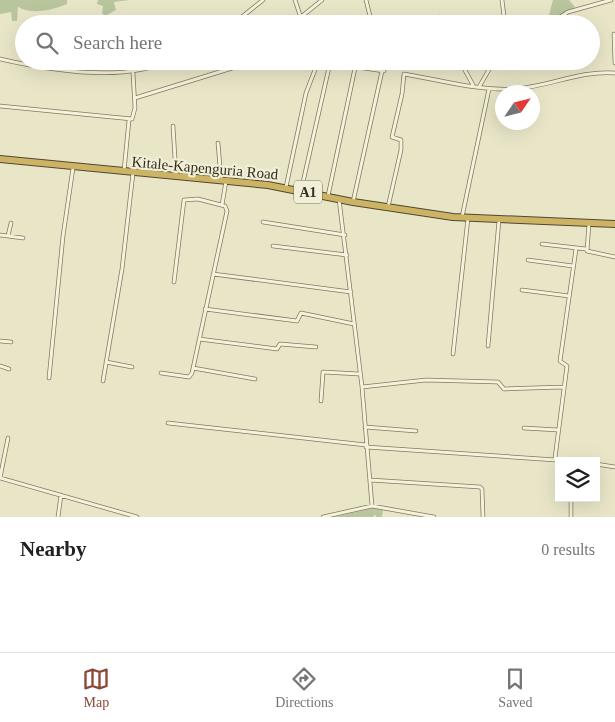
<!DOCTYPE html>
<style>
body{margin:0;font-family:"Times New Roman",serif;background:#f6f6f6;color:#202124}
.controls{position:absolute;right:15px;bottom:15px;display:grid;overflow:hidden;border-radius:0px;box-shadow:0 5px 20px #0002}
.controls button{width:45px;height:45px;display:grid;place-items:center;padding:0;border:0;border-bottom:1px solid #e0e0e0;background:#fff;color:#202124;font:25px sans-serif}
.compass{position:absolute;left:495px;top:85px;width:45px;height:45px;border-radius:50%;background:#fff;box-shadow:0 5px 20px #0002;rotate:55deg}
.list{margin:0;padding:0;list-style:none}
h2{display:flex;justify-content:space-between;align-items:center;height:65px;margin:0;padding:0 20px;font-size:21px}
h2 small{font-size:16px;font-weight:400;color:#757577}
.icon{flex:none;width:28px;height:28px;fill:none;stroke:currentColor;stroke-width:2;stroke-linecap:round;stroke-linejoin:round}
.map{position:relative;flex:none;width:615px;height:517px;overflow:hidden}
.search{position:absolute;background:#fff;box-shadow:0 5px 20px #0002;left:15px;right:15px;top:15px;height:55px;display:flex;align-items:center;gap:12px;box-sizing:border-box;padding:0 18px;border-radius:28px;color:#757577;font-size:19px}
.sheet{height:135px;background:#fff}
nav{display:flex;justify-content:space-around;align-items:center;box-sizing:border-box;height:70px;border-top:1px solid #e0e0e0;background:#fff;font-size:14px;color:#757577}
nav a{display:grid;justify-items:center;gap:2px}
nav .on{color:#8b4737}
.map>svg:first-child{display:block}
.green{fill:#b9c69d}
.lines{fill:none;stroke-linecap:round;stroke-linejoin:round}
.street-casing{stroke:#83795f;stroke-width:4.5}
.highway-casing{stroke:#524733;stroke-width:8}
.street{stroke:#f5f2db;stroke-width:3}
.highway{stroke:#cdb464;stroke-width:6}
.labels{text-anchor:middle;stroke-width:4.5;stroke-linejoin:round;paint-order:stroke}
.shield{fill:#f1efd7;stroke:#6d6958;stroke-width:1}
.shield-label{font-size:14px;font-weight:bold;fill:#352f21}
.street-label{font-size:15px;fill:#352f21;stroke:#f1efd7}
</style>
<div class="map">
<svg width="615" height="517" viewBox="0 0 615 517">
<rect width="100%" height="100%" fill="#e9e6c8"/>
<!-- green -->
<path class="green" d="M 0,0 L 67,0 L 67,4 C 52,10 33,15 18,7 L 17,21 L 12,21 L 11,12 L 0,14 Z
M 98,0 L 130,0 L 114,2 L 116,10 L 105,16 L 102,13 L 103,6 L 97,4 Z
M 553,0 L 569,0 L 575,7 L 552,19 L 548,19 Z
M 373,508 L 383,510 L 382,517 L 376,517 L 375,514 L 373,517 L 335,517 Z"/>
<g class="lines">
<!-- street casing -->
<g class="street-casing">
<path id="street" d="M 295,0 L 303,24
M 366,0 L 372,24
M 502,0 L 505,24
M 301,17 L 322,0
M 233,24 L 263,0
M 421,24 L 439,17
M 549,24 L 568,12 L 611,0
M 614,34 L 615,63
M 0,59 C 48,70 122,83 168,61
M 316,61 L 384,71 L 382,61
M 460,61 L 473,85
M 497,61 L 539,61
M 479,87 L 494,61
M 135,98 L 255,61
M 0,106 L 132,119 L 135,108 L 133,73
M 173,126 L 176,175
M 218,143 L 221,179
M 124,171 L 129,120
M 286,187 L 306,93 L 318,62
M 301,191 L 330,63
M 328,196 L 355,68
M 339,199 L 362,387 L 372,506
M 353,202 L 382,71
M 222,205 L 226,181
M 388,207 L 401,150 L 401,140 L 392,137 L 402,94 L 404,74 C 440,80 478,91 514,89 C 548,87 580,70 615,73
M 462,217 L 489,89
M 263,222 L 345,235
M 589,223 L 587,251 L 615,257
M 0,235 L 23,238
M 8,236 L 11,223
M 542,244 L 586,249
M 273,246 L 347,255
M 528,260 L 573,266
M 213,274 L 351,292
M 522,290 L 569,296
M 205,309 L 297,321 L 301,313 L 354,324
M 199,339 L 277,349 L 280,344 L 316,347
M 0,341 L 11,342
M 488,346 L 499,220
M 453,354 L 468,218
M 106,362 L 132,367
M 0,366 L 9,369
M 193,368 L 255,379
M 161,373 L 189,377 L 192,373 L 227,211 L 225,206 L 198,199 L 184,200 L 174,282
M 49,378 L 63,236 L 73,168
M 103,381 L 122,269 L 133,173
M 362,387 L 426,380 L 498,382 L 504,389 L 563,387
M 321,401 L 323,372 L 359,374
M 168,423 L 366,445
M 365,427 L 416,431
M 524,428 L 558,430
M 366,447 L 571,461
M 555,458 L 567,366 L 560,361 L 576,249
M 596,464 L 615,467
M 0,478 L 137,517
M 0,478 L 8,438
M 370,480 L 480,487 L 482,489 L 483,517
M 58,517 L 61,495
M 323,517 L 372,506 L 434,517
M 571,517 L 571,498"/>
</g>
<!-- highway casing -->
<g class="highway-casing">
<path id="highway" d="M 0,159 L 268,185 L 353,202 L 453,217 L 615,224"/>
</g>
<!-- street -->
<use href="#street" class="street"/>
<!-- highway -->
<use href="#highway" class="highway"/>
</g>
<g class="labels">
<!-- shield labels -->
<rect class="shield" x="294" y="180.5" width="28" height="23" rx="4"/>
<g class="shield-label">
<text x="308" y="197">A1</text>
</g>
<!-- street labels -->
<g class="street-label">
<text transform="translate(205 168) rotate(5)" y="5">Kitale-Kapenguria Road</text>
</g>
</g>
</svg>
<div class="controls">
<button><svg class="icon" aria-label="layers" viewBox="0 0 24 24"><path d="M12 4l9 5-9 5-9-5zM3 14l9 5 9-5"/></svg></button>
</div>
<svg class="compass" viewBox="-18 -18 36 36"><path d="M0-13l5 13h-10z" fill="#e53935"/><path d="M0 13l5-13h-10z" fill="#757577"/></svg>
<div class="search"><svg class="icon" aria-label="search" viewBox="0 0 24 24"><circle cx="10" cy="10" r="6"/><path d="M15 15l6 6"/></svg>Search here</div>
</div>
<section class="sheet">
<h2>Nearby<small>0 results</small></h2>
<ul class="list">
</ul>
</section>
<nav>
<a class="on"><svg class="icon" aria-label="map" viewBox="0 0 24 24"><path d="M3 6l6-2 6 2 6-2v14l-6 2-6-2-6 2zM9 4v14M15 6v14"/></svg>Map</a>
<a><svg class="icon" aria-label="directions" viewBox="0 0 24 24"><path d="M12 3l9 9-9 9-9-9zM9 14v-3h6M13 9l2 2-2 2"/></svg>Directions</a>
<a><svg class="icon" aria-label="saved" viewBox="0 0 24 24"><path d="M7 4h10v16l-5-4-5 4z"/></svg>Saved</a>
</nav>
